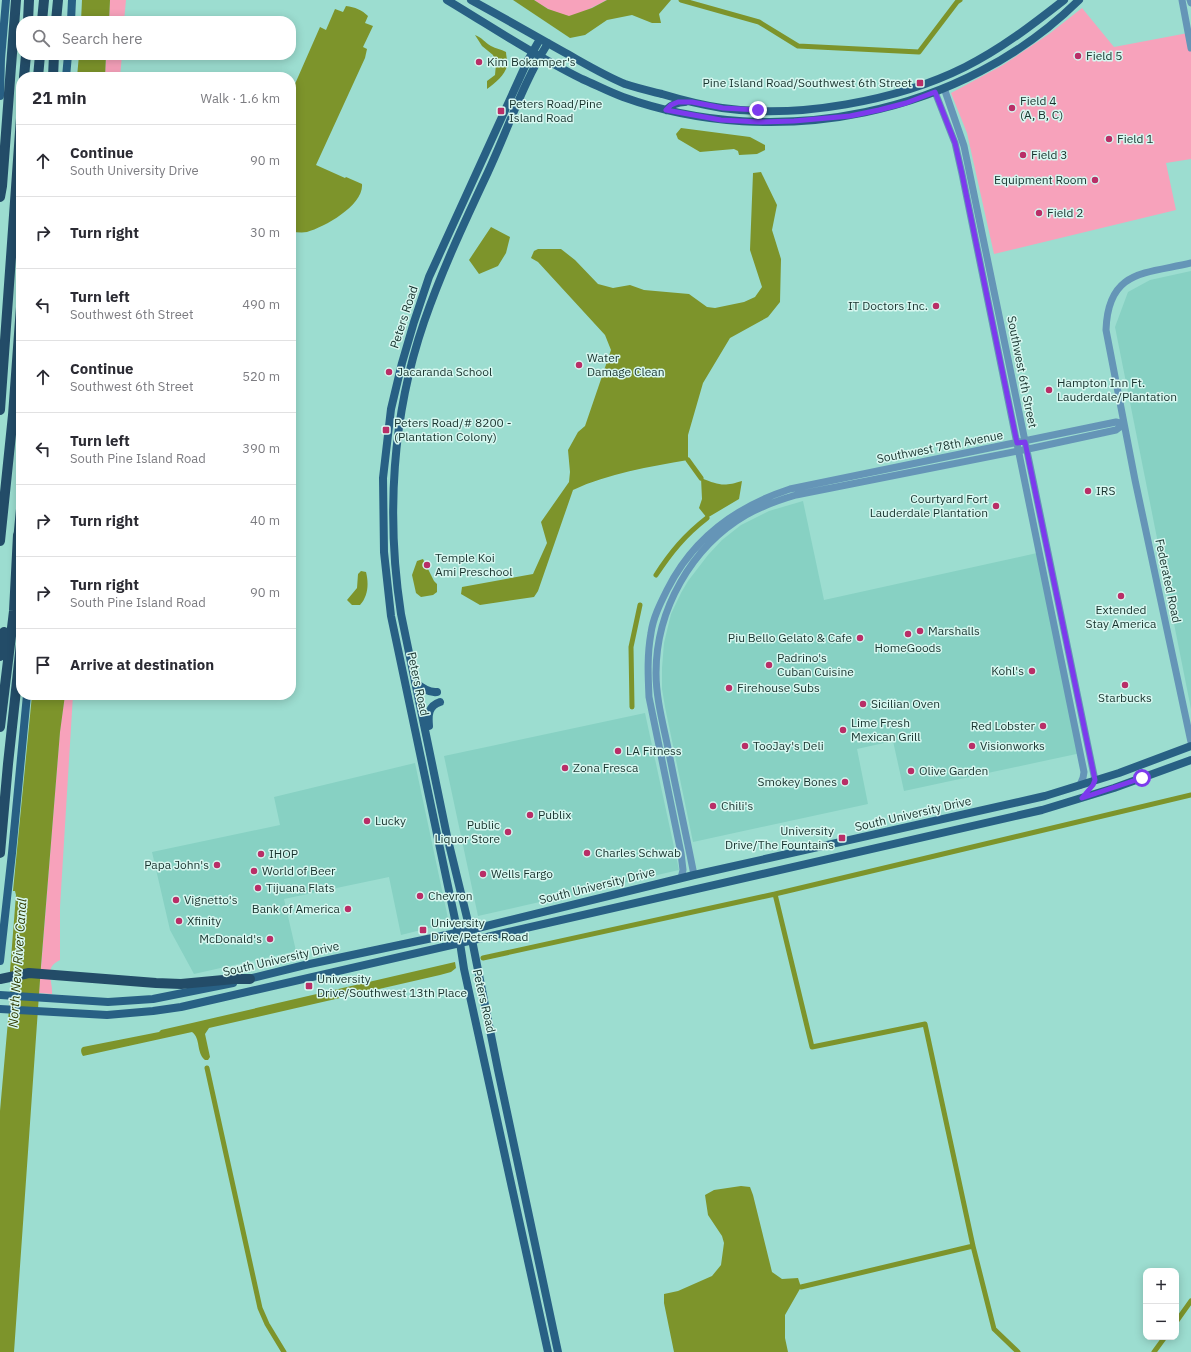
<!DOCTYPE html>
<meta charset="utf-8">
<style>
body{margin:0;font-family:"IBM Plex Sans",sans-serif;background:#f2f2f3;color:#2b2b33}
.controls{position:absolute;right:12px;bottom:12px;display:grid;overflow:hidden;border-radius:8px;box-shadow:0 2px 10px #0003}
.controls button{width:36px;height:36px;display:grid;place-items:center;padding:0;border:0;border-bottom:1px solid #e1e1e2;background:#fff;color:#2b2b33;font:20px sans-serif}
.stop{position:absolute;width:12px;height:12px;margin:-9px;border:3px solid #7c3aed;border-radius:50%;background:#fff}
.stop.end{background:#7c3aed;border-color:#fff;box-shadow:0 1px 4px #0008}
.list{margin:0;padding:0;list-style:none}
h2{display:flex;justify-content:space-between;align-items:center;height:52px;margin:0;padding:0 16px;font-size:17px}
h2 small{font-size:13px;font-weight:400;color:#7c7c81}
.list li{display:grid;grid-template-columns:26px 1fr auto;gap:12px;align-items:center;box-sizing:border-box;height:72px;padding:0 16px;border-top:1px solid #e1e1e2}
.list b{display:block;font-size:15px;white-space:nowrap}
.list p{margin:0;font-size:13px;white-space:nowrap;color:#7c7c81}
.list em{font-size:13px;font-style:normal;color:#7c7c81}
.icon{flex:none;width:22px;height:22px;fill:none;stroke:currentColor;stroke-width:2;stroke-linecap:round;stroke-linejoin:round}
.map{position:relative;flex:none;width:1191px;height:1352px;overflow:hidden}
.search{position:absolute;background:#fff;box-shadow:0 2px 10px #0003;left:16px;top:16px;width:280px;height:44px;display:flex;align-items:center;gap:10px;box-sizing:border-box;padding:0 14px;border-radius:16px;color:#7c7c81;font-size:15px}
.panel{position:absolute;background:#fff;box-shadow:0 2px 10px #0003;left:16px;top:72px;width:280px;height:628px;border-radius:16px}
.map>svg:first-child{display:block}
.built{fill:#87d1c3}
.green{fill:#f7a2bb}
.water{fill:#7d942b}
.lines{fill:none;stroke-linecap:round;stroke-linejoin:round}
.canal{stroke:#7d942b;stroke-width:5}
.minor{stroke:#6595b7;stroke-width:7}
.major{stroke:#286084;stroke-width:8}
.highway{stroke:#234c68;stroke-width:10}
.route{stroke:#7c3aed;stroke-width:5}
.poi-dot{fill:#b92e67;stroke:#d7f7f0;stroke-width:1.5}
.labels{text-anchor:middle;stroke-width:3;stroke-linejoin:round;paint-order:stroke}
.poi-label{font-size:12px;fill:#18332e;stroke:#d7f7f0;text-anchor:start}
.street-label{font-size:12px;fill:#18332e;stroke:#d7f7f0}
.water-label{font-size:13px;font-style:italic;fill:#313c03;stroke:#d7f7f0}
</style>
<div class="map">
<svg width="1191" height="1352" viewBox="0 0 1191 1352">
<rect width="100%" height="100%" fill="#9cddd0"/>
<!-- built -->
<path class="built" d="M 1191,271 L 1191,709 L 1115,327 L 1128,292 L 1150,280 Z
M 803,501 L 824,600 L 1037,553 L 1081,753 L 904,791 L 893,741 L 857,749 L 868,804 L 693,842 L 665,707 L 662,689 L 662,668 L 664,643 L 671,614 L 681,593 L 688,581 L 708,555 L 722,540 L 741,525 L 769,511 Z
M 645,713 L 679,870 L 478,916 L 444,756 Z
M 415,763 L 449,923 L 401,935 L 389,877 L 284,899 L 296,951 L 194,974 L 170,930 L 152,852 L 280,825 L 274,797 Z"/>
<!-- green -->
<path class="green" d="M 110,0 L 126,0 L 124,21 L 109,21 Z
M 534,0 L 607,0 C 599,4 577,16 569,16 C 558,15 542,6 534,0 Z
M 1082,8 L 1114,47 L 1188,33 L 1191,49 L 1191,159 L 1166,163 L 1176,210 L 994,254 L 967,133 L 951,93 L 1003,65 L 1049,34 Z
M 106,55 L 122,55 L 120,77 L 105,77 Z
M 65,695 L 73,695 L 60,907 L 60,960 C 43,968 53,980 52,994 L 39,993 L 60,731 Z"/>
<!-- water -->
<path class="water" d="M 82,0 L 110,0 L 109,21 L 81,21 Z
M 513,0 L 534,0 L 548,9 L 569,16 L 592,8 L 607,0 L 671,0 L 659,14 L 661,23 L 652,23 L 632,15 L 607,20 L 585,35 L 570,38 Z
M 346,6 C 355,7 362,10 368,16 L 365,23 L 373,26 L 363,47 L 367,49 L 365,58 L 316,165 L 345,178 L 346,177 L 362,184 C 364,205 325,227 307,232 C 302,233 296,232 291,232 L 291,93 L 320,27 L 326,30 L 335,9 L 343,12 Z
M 475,35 C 483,38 484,42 491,46 C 496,49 501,49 506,52 C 506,56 508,62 507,66 C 505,75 495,83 487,89 L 487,81 L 495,75 L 496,64 L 493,55 L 482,46 Z
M 79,55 L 106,55 L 105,77 L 77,77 Z
M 681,128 L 750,137 L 765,145 L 765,150 L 757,154 L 739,155 L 738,151 L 734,149 L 700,152 L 678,139 L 676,134 Z
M 761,172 L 777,205 L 772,230 L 781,259 L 780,302 L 768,317 L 730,338 L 703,383 L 688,435 L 688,460 C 649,467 609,473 573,490 L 538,591 L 534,597 L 480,605 L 461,594 L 462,587 L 533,574 L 547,543 L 541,522 L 569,482 L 570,472 L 568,450 L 578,432 L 585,426 L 611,350 L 605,335 L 538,262 L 531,258 L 534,251 L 538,249 L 561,249 L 575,260 L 598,284 L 613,288 L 630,285 L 644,290 L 689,294 L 707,307 L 715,308 L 744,302 L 755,297 L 762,287 L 750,250 L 753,173 Z
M 491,227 L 510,237 L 506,253 L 498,266 L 479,274 L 469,260 Z
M 701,478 C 719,485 723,487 742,481 L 739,499 L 707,518 L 699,508 L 702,499 Z
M 423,559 L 434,581 L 437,584 L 437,592 L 433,595 L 421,597 L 416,593 L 412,575 L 417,561 Z
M 361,571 L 366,572 C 369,584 368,596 360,605 L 352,605 L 347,600 L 357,588 L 358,574 Z
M 32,695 L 65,695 L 60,732 L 41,966 L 14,1352 L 0,1352 L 0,1111 L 11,987 L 10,971 L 16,895 L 15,891 L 13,891 Z
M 455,962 L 456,968 L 451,972 L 440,975 L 209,1028 L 205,1034 L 210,1057 L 208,1060 L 205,1060 C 196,1053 201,1038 192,1032 L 83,1056 C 81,1053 80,1049 83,1047 L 159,1032 L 161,1030 L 192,1023 Z
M 741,1186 L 750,1187 L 753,1195 L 772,1272 L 782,1279 L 798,1278 L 801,1287 L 785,1315 L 785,1338 L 788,1352 L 674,1352 L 664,1303 L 664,1294 L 678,1291 L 712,1276 L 721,1265 L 724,1243 L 722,1236 L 708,1215 L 705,1195 L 714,1190 Z"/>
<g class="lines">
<!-- canal -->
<path class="canal" d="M 681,0 L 759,22 L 798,46 L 919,52 L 957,2 L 960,0
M 688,460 L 701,478
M 656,575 C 671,552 685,535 707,518
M 632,707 L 631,647 L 640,605
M 775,894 L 812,1047 L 925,1024 L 973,1246
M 483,958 L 775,894 L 1191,795
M 207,1068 L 260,1308 L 267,1324 L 284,1352
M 801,1287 L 973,1246 L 994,1329 L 1018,1352
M 1176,1322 L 1191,1301
M 1154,1352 L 1165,1337"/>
<!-- minor -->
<path class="minor" d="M 1182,0 L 1191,48
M 1190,0 L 1191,3
M 944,88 L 964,146 L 1095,780
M 935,92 L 955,143 L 962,174 L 1084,772 L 1083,778 L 1080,785
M 1191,263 C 1144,274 1108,270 1106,330 L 1135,480 L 1191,742
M 694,875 C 686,834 677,794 669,753 C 664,727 656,700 656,673 C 656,610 691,547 746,515 C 762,506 779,500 796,495 L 1033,448 L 1116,430 L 1124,424
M 681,878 L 683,870 L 681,853 L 649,697 C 648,676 647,655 651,633 C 653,618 660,604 667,590 C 693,538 735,507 790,489 L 1116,422 L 1124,424"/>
<!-- major -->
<path class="major" d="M 447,0 C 492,27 535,56 582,79 C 596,85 609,92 623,97 C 776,152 963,115 1079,0
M 471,0 C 502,17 532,34 562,51 C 582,62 603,75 625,84 C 637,88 650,91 662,94 C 682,100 702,105 722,108 C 797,119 897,101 965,67 C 1001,49 1032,25 1064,0
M 71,21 L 72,0
M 540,39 L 527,62 L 429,277 L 414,322 L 402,363 L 391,409 L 383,478 L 384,552 L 391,616 L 460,943 L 464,969 L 548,1352
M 548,43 C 523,83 508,129 488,172 C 465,221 442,270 424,322 C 392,415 386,517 401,614 L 447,836 L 470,930 L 498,1070 L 558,1352
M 66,77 L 68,55
M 0,96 L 1,59 L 6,0
M 666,110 C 672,104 677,102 685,102
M 415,682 C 422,688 429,693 437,692
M 429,726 C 428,715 428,706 440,702
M 0,961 L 12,853 L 27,695
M 244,980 L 305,965 L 470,930 L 694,875 L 1045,796 L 1119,773 L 1191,746
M 0,995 L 108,1002 L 153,999 L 233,983
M 0,1009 L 107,1015 L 153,1011 L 181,1007 L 1042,810 L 1114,788 L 1191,760"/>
<!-- highway -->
<path class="highway" d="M 28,21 L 29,0
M 42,21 L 44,0
M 56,21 L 58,0
M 24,77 L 26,55
M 38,77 L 40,55
M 53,77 L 54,55
M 0,197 L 2,186 L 16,0
M 0,410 L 21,118
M 0,541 L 13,415 L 21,307
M 18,541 L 21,509
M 0,656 L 4,632
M 0,727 L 14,611 L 18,535
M 0,853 L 8,764 L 21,644
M 0,979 L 29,973 L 156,983 L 181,984 L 234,979 L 250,979"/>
</g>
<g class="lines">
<!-- route -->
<path class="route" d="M 758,110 L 723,108 L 692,102 L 678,102 L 671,105 L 666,110 L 721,120 L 760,122 L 794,121 L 850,116 L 879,110 L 906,103 L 935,92 L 955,143 L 962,174 L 1017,443 L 1025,442 L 1095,780 L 1093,785 L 1082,798 L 1142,778"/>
</g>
<!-- markers -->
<g class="poi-dot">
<circle cx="1078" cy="56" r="4"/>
<circle cx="479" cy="62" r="4"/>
<rect x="916" y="79" width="8" height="8" rx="2"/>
<circle cx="1012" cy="108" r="4"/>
<rect x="497" y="107" width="8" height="8" rx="2"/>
<circle cx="1109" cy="139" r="4"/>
<circle cx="1023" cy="155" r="4"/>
<circle cx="1095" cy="180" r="4"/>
<circle cx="1039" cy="213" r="4"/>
<circle cx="936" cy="306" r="4"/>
<circle cx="579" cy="365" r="4"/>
<circle cx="389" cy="372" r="4"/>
<circle cx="1049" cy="390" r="4"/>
<rect x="382" y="426" width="8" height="8" rx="2"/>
<circle cx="1088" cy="491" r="4"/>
<circle cx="996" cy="506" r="4"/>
<circle cx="427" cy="565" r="4"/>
<circle cx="1121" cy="596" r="4"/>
<circle cx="920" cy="631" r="4"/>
<circle cx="908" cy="634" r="4"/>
<circle cx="860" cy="638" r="4"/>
<circle cx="769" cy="665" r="4"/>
<circle cx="1032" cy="671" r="4"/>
<circle cx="1125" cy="685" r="4"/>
<circle cx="729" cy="688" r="4"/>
<circle cx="863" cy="704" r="4"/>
<circle cx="1043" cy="726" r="4"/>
<circle cx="843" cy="730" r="4"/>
<circle cx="745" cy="746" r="4"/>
<circle cx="972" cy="746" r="4"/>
<circle cx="618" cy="751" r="4"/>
<circle cx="565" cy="768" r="4"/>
<circle cx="911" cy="771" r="4"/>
<circle cx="845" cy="782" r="4"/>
<circle cx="713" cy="806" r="4"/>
<circle cx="530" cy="815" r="4"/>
<circle cx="367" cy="821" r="4"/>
<circle cx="508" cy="832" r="4"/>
<rect x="838" y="834" width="8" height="8" rx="2"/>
<circle cx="587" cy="853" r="4"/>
<circle cx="261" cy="854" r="4"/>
<circle cx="217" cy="865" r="4"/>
<circle cx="254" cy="871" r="4"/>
<circle cx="483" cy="874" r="4"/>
<circle cx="258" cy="888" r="4"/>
<circle cx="420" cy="896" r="4"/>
<circle cx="176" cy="900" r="4"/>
<circle cx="348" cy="909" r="4"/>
<circle cx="179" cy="921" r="4"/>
<rect x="419" y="926" width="8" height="8" rx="2"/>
<circle cx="270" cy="939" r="4"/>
<rect x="305" y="982" width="8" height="8" rx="2"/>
</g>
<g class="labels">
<!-- poi labels -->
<g class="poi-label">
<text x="1086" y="60">Field 5</text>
<text x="487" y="66">Kim Bokamper's</text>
<text x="912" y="87" text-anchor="end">Pine Island Road/Southwest 6th Street</text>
<text x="1020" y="105">Field 4<tspan x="1020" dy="14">(A, B, C)</tspan></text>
<text x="509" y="108">Peters Road/Pine<tspan x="509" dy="14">Island Road</tspan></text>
<text x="1117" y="143">Field 1</text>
<text x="1031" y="159">Field 3</text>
<text x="1087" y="184" text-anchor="end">Equipment Room</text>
<text x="1047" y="217">Field 2</text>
<text x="928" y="310" text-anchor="end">IT Doctors Inc.</text>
<text x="587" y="362">Water<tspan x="587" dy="14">Damage Clean</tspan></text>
<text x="397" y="376">Jacaranda School</text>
<text x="1057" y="387">Hampton Inn Ft.<tspan x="1057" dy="14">Lauderdale/Plantation</tspan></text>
<text x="394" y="427">Peters Road/# 8200 -<tspan x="394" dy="14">(Plantation Colony)</tspan></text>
<text x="1096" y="495">IRS</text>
<text x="988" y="503" text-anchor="end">Courtyard Fort<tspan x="988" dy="14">Lauderdale Plantation</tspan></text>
<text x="435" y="562">Temple Koi<tspan x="435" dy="14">Ami Preschool</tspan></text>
<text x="1121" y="614" text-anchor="middle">Extended<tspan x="1121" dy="14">Stay America</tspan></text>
<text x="928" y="635">Marshalls</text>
<text x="852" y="642" text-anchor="end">Piu Bello Gelato &amp; Cafe</text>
<text x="908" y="652" text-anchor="middle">HomeGoods</text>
<text x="777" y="662">Padrino's<tspan x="777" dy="14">Cuban Cuisine</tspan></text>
<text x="1024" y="675" text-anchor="end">Kohl's</text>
<text x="737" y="692">Firehouse Subs</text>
<text x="1125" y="702" text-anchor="middle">Starbucks</text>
<text x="871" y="708">Sicilian Oven</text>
<text x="851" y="727">Lime Fresh<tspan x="851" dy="14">Mexican Grill</tspan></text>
<text x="1035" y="730" text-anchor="end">Red Lobster</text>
<text x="753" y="750">TooJay's Deli</text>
<text x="980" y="750">Visionworks</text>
<text x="626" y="755">LA Fitness</text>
<text x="573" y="772">Zona Fresca</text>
<text x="919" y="775">Olive Garden</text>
<text x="837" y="786" text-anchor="end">Smokey Bones</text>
<text x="721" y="810">Chili's</text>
<text x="538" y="819">Publix</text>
<text x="375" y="825">Lucky</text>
<text x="500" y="829" text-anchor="end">Public<tspan x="500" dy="14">Liquor Store</tspan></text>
<text x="834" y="835" text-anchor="end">University<tspan x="834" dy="14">Drive/The Fountains</tspan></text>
<text x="595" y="857">Charles Schwab</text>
<text x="269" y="858">IHOP</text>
<text x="209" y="869" text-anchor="end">Papa John's</text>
<text x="262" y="875">World of Beer</text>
<text x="491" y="878">Wells Fargo</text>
<text x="266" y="892">Tijuana Flats</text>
<text x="428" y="900">Chevron</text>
<text x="184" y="904">Vignetto's</text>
<text x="340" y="913" text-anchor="end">Bank of America</text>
<text x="187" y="925">Xfinity</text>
<text x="431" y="927">University<tspan x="431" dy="14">Drive/Peters Road</tspan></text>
<text x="262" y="943" text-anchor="end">McDonald's</text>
<text x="317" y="983">University<tspan x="317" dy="14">Drive/Southwest 13th Place</tspan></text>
</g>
<!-- street labels -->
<g class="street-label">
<text transform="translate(404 317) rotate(-72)" y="4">Peters Road</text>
<text transform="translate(1022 372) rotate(79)" y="4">Southwest 6th Street</text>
<text transform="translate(940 447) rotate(-11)" y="4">Southwest 78th Avenue</text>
<text transform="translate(1168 581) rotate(78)" y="4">Federated Road</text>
<text transform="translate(418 684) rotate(78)" y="4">Peters Road</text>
<text transform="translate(913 814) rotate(-13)" y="4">South University Drive</text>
<text transform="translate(597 886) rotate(-14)" y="4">South University Drive</text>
<text transform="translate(281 959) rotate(-13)" y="4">South University Drive</text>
<text transform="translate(484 1001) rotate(77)" y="4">Peters Road</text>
</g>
<!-- water labels -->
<g class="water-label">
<text transform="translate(17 963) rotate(-86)" y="5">North New River Canal</text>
</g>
</g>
</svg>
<div class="controls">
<button>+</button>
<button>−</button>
</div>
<div class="stop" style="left:1142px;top:778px"></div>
<div class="stop end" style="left:758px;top:110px"></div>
<div class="search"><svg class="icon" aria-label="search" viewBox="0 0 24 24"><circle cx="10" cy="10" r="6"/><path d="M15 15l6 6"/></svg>Search here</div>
<section class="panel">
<h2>21 min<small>Walk · 1.6 km</small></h2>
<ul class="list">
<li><svg class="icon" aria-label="ahead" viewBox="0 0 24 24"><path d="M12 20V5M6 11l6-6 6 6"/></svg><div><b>Continue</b><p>South University Drive</p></div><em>90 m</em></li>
<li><svg class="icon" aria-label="right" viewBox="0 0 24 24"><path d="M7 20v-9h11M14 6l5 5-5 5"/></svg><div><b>Turn right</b></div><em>30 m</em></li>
<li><svg class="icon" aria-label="left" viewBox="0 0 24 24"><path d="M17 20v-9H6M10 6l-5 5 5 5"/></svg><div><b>Turn left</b><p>Southwest 6th Street</p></div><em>490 m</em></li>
<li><svg class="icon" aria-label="ahead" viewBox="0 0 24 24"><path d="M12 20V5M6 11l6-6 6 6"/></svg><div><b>Continue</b><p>Southwest 6th Street</p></div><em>520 m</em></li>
<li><svg class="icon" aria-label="left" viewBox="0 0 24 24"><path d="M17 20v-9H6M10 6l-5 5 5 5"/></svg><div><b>Turn left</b><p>South Pine Island Road</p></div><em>390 m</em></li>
<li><svg class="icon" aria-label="right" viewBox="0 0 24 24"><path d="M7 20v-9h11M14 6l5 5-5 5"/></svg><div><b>Turn right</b></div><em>40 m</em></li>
<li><svg class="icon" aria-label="right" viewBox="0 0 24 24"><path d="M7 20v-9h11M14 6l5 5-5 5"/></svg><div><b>Turn right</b><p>South Pine Island Road</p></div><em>90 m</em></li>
<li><svg class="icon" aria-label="arrive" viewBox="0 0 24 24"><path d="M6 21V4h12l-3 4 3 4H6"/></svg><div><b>Arrive at destination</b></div></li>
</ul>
</section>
</div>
